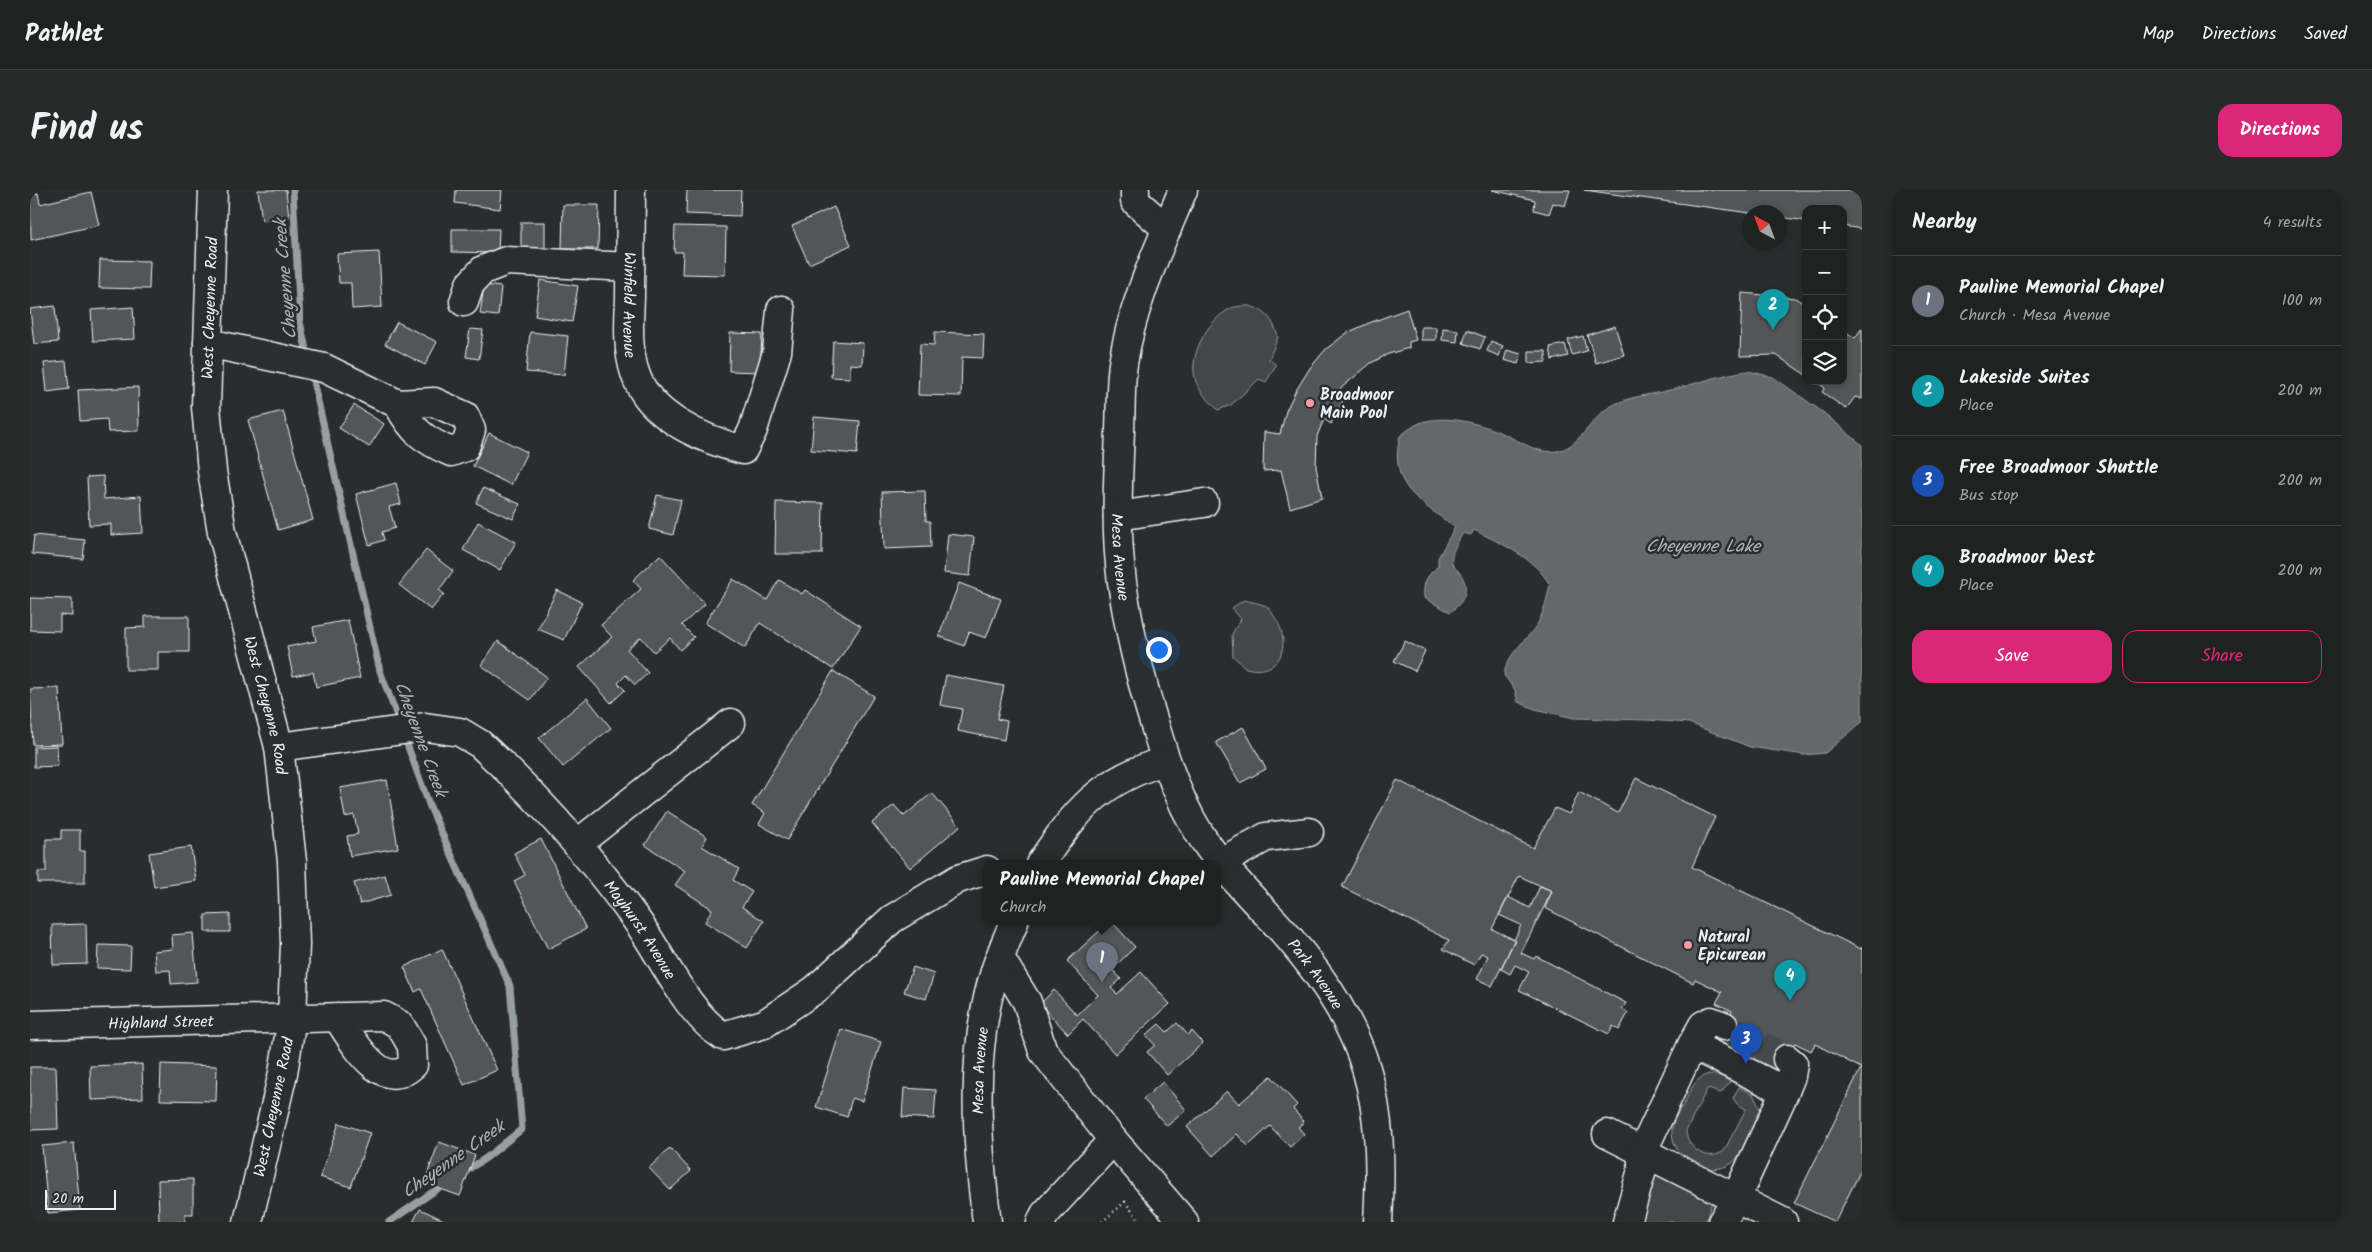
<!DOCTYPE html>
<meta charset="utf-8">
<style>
body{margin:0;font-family:Kalam,sans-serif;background:#282a2a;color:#f1f3f6}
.controls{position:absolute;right:15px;top:15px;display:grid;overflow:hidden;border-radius:10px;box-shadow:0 2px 8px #0003}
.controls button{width:45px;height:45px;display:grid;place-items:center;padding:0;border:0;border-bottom:1px solid #3d3f40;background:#202222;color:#f1f3f6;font:25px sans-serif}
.compass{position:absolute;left:1712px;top:15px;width:45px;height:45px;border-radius:50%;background:#202222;box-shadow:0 2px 8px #0003;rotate:319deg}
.scale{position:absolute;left:15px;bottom:12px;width:71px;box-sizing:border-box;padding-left:5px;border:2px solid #e8f1f8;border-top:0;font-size:14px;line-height:18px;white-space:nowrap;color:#e8f1f8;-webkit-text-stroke:4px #2a2d2e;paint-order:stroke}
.you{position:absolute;left:1128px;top:459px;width:18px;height:18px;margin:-12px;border:4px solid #fff;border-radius:50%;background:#1a73e8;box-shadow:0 0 0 8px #1a73e833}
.badge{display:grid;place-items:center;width:32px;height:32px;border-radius:50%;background:#db2777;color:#fff;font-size:16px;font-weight:700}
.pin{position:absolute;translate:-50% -41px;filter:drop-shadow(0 1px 2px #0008)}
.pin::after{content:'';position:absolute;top:26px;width:18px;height:15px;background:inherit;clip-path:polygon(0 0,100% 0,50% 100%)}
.popup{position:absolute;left:953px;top:670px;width:238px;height:65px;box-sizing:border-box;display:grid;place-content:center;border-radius:10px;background:#202222;filter:drop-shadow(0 1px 4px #0005);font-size:16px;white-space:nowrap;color:#a2a4a5}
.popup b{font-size:19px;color:#f1f3f6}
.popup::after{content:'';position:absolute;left:50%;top:100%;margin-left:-10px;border:10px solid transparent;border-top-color:#202222}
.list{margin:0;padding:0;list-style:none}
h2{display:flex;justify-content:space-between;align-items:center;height:65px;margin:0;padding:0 20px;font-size:21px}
h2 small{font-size:16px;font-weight:400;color:#a2a4a5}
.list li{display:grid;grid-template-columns:32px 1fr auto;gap:15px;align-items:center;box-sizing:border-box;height:90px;padding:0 20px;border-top:1px solid #3d3f40}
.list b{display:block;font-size:19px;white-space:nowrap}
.list p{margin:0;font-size:16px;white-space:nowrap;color:#a2a4a5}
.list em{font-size:16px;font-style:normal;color:#a2a4a5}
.actions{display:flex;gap:10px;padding:15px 20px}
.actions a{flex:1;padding:11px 0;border:1px solid #db2777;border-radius:15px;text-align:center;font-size:18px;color:#db2777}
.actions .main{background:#db2777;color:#fff}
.icon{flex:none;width:28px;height:28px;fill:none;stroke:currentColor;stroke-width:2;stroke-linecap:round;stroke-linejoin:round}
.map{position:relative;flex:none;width:1832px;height:1032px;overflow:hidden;border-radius:15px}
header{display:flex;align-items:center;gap:30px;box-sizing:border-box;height:70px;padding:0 25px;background:#202222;border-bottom:1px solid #3d3f40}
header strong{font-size:24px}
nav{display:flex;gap:28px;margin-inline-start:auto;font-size:18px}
.intro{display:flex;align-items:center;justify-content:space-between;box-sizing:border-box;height:120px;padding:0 30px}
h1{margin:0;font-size:35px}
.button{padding:12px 22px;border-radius:15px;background:#db2777;color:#fff;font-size:18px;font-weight:700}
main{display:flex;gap:30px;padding:0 30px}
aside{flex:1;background:#202222;border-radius:15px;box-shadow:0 2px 8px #0003}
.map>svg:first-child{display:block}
.green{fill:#424648;stroke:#959ca0}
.water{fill:#63686b;stroke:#989fa3}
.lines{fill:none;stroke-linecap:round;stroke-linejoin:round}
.stream{stroke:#989fa3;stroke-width:7}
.building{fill:#535759;stroke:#e8f1f8}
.minor-tunnel{stroke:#464a4c;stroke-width:28;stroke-dasharray:28 14;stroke-linecap:butt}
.minor-casing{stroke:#e8f1f8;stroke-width:31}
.path{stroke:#e8f1f8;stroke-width:3;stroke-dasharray:1 4;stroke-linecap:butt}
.minor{stroke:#2a2d2e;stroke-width:28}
.poi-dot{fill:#ff9aa2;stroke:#2a2d2e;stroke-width:2}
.labels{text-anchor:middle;stroke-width:5;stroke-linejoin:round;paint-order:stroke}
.street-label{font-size:16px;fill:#e8f1f8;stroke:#2a2d2e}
.poi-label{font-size:16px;font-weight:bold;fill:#e8f1f8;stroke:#2a2d2e;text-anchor:start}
.water-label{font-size:18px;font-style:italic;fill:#acb3b9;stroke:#2a2d2e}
</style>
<header>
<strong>Pathlet</strong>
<nav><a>Map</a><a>Directions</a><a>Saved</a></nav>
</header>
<div class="intro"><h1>Find us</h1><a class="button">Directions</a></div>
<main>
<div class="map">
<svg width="1832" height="1032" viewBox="0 0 1832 1032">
<rect width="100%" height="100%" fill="#2a2d2e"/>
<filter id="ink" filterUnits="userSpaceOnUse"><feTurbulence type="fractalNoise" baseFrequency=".02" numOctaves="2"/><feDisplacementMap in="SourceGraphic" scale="10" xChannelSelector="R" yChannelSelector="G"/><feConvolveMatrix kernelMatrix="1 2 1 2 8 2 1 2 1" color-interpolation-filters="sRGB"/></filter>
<g filter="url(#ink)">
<!-- green -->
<path class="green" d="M 1219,116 C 1237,121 1243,130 1248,147 L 1239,169 L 1246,175 L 1236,192 L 1229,189 L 1201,215 L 1188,220 C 1182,213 1172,205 1168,196 C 1154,171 1177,130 1200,119 C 1205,116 1213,116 1219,116 Z
M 1214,410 C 1221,412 1230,413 1236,416 C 1241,419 1243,425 1246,429 C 1262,456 1250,487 1216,478 L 1203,466 L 1202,444 L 1211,429 L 1202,418 Z
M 1679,884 L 1691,886 L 1700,892 L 1691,903 L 1677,899 L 1656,941 C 1657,959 1678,973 1694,961 L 1716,919 L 1707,914 L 1703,908 L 1709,897 L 1723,904 L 1730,919 C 1727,931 1711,967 1702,973 C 1679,989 1640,969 1642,939 C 1643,930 1650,920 1655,912 C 1661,899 1665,888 1679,884 Z
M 1626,983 L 1683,1010 L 1675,1032 L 1609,1032 L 1624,985 Z"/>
<!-- water -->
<path class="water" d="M 1718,181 L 1743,187 L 1794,223 L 1832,255 L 1832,532 L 1795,563 L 1775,565 L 1720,557 L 1659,533 L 1617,530 L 1544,528 L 1505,519 L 1488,512 L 1485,500 L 1474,485 C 1477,463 1497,451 1508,433 C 1514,421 1517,408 1520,395 C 1504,367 1472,354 1444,340 L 1441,345 L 1433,343 C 1428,352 1420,363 1422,373 C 1423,377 1426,378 1429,382 C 1441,397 1435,412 1420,422 L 1394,408 C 1393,392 1396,387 1408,376 L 1408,368 L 1425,337 C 1389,311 1358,296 1370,246 C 1378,240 1386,233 1396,231 C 1423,225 1456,235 1480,247 C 1495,254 1509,264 1527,261 C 1548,258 1561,229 1578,218 C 1596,206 1621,205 1640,200 C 1667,194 1691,184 1718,181 Z"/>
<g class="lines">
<!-- stream -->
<path class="stream" d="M 263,0 L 270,132 L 278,168
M 281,181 L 350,481 L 370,534
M 374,546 L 400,617 L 480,796 L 492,939 L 456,968 L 434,982
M 359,1032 L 416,993"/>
</g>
<!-- building -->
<path class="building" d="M 228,0 L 256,0 L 259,27 L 232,31 Z
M 426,0 L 472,0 L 470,19 L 425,13 Z
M 657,0 L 711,0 L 710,26 L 656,24 Z
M 1462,0 L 1540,0 L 1535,16 L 1523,13 L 1519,24 L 1504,20 L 1505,10 Z
M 1554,0 L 1832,0 L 1832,39 L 1813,36 L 1813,19 L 1776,19 L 1776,31 L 1750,27 L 1750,22 L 1720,23 Z
M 61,2 L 69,35 L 1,50 L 0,5 L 8,3 L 10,14 Z
M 533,15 L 569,15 L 568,59 L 532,59 Z
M 804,17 L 821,55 L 779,74 L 762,36 Z
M 491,32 L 515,32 L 515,59 L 491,59 Z
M 645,36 L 696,37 L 695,85 L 652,84 L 653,62 L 644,62 Z
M 422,39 L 469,39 L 468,63 L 422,62 Z
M 349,62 L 352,117 L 322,119 L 321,93 L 309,93 L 307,64 Z
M 70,70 L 120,71 L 119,99 L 69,98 Z
M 510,90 L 548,96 L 542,132 L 505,126 Z
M 454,95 L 471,97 L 468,126 L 450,124 Z
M 1712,103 L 1765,108 L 1776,115 L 1776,185 L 1746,165 L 1710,166 Z
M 25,116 L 28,152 L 4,154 L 0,119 Z
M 103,117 L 105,149 L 63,151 L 61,120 Z
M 1377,119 L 1386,150 L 1379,152 L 1379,158 L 1358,164 L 1341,173 L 1310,199 L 1304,207 L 1313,211 L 1301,234 L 1294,229 L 1287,246 L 1286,277 L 1292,308 L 1260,318 L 1251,280 L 1233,281 L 1234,242 L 1250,244 L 1256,221 L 1265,202 L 1280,178 L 1296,159 L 1317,143 L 1339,133 Z
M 367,132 L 407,152 L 395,175 L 355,154 Z
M 1585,136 L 1594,165 L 1566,173 L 1557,145 Z
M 1391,137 L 1406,137 L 1406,150 L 1391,150 Z
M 1413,138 L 1428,140 L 1427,152 L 1412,150 Z
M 1832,138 L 1832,209 L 1825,207 L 1816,219 L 1792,202 L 1795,198 L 1785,191 L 1813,191 L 1813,140 L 1825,148 Z
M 440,139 L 453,140 L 449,169 L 436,167 Z
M 1437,140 L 1455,147 L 1450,159 L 1433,153 Z
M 500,142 L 538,146 L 534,185 L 496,182 Z
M 905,142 L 954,144 L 953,168 L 932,167 L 931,206 L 888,205 L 890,154 L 904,155 Z
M 700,143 L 732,144 L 730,182 L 699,181 Z
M 1553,146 L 1557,161 L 1542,165 L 1538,150 Z
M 803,151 L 833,153 L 832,175 L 820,174 L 820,188 L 801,187 Z
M 1461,151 L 1473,156 L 1469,166 L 1457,161 Z
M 1535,154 L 1538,166 L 1522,170 L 1520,157 Z
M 1477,160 L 1491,164 L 1488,174 L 1474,170 Z
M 1499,161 L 1516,161 L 1516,172 L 1499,173 Z
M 36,171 L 39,199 L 17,202 L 14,173 Z
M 108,197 L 109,241 L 78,242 L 77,229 L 50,231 L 48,200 Z
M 324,215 L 354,234 L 339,257 L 309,238 Z
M 253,221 L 283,330 L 248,340 L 218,230 Z
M 784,227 L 830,231 L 827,264 L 781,260 Z
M 459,243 L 497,262 L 481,295 L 443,276 Z
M 73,286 L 74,309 L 111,306 L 113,343 L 81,345 L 81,334 L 59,335 L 57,287 Z
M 366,293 L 371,314 L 359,317 L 365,338 L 352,342 L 354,350 L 339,355 L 326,304 Z
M 453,298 L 490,314 L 483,329 L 446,313 Z
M 895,301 L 896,331 L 900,331 L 901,357 L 854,359 L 852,302 Z
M 627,305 L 651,310 L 643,345 L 619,339 Z
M 746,312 L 793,313 L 792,364 L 745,364 Z
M 448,332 L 486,352 L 470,380 L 433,360 Z
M 918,344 L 944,347 L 940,386 L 914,383 Z
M 4,345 L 55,350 L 53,369 L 2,364 Z
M 396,360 L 423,381 L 409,400 L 414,404 L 401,420 L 369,395 Z
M 630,365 L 675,414 L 652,435 L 664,447 L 650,460 L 640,448 L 624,462 L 611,447 L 597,459 L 618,483 L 605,495 L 596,485 L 588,493 L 595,500 L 581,513 L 549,477 L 582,447 L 571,435 L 611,399 L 603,390 Z
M 703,389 L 737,410 L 749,390 L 772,404 L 775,400 L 831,436 L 803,479 L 730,433 L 715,458 L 675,433 Z
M 929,393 L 971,409 L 956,448 L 939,442 L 934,456 L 909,446 Z
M 527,400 L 552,412 L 534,450 L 508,439 Z
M 0,408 L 42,409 L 42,426 L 30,425 L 30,441 L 0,440 Z
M 115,426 L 159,426 L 159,462 L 128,462 L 128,480 L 96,480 L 96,438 L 115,437 Z
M 318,430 L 330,488 L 286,497 L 283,482 L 263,486 L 257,457 L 286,451 L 283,437 Z
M 468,451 L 517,487 L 500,510 L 451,475 Z
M 1375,451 L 1395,461 L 1385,481 L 1364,471 Z
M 803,481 L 844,506 L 757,650 L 729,634 L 735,623 L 722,615 Z
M 916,485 L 974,496 L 967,529 L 977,531 L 974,550 L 928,541 L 932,519 L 910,515 Z
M 29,498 L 32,554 L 3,555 L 0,499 Z
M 557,508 L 581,538 L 533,577 L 509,548 Z
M 1213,537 L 1236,579 L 1210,593 L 1186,552 Z
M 27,556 L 28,576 L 4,577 L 4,557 Z
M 1606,588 L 1685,627 L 1662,677 L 1831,759 L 1832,757 L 1832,978 L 1805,1032 L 1764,1013 L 1831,878 L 1785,854 L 1781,861 L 1765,853 L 1748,887 L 1684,856 L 1702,821 L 1686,813 L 1692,802 L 1665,789 L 1663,793 L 1515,718 L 1522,701 L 1489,686 L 1462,739 L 1485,750 L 1462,796 L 1447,789 L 1458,766 L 1451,763 L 1444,775 L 1413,759 L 1419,750 L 1312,697 L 1367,590 L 1503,658 L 1525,618 L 1539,624 L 1549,602 L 1588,623 Z
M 357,590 L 368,658 L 320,666 L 317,646 L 328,644 L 324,625 L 315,627 L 310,598 Z
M 902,603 L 930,636 L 880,678 L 842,633 L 864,615 L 874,626 Z
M 637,621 L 677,647 L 672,656 L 709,679 L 703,690 L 722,702 L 712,717 L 734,731 L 717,758 L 675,732 L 682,719 L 645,695 L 655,681 L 615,655 Z
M 31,640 L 50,640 L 50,661 L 55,661 L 55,693 L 8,693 L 8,682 L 16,682 L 16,649 L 31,649 Z
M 511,649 L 556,739 L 518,759 L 484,691 L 495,685 L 484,663 Z
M 161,657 L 166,691 L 124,697 L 119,663 Z
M 355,685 L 361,705 L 330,714 L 324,693 Z
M 1510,696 L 1522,701 L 1491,763 L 1504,769 L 1506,766 L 1596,813 L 1592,819 L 1598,823 L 1589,840 L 1583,836 L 1579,844 L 1489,800 L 1499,782 L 1485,775 L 1480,784 L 1471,779 L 1491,735 L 1469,725 L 1478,707 L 1500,718 Z
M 200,724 L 200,742 L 175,742 L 175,725 Z
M 1079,732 L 1082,732 L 1105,757 L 1082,779 L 1091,789 L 1081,798 L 1087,804 L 1111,782 L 1140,814 L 1085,864 L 1053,829 L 1038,844 L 1010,814 L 1024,800 L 1047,825 L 1068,805 L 1037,771 Z
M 56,734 L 57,774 L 23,775 L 22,735 Z
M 163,743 L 167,792 L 141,794 L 140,780 L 126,781 L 124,761 L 143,759 L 142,745 Z
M 68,755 L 101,756 L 100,779 L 67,778 Z
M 412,759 L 467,880 L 434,895 L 391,799 L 385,802 L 374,777 Z
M 883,777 L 904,784 L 896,809 L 874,802 Z
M 1147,833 L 1158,845 L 1162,841 L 1173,853 L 1137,885 L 1117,862 L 1125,855 L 1116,845 L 1129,834 L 1137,842 Z
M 811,839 L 851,852 L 832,911 L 822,908 L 817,927 L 786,917 Z
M 112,874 L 113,908 L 61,910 L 60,876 Z
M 131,874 L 187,876 L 186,911 L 130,910 Z
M 0,877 L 26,877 L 28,939 L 0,940 Z
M 1241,886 L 1267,915 L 1263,919 L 1274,932 L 1268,937 L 1274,944 L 1260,957 L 1240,936 L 1218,956 L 1207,944 L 1183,966 L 1157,937 L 1197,901 L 1209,914 Z
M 1133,892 L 1156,920 L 1137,936 L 1113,909 Z
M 874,898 L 906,900 L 904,929 L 872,927 Z
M 309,933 L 340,943 L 321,997 L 290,987 Z
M 409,952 L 445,965 L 430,1006 L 394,993 Z
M 44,953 L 50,1020 L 18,1023 L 12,956 Z
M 640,958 L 661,981 L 640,1000 L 619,978 Z
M 163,989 L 163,1024 L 155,1024 L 155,1032 L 129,1032 L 128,990 Z
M 390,1019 L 418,1032 L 383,1032 Z"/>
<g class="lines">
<!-- minor-tunnel -->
<path class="minor-tunnel" d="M 1694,836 L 1757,869"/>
<!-- minor casing -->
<g class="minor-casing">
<g id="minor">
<path id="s1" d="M 183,0 L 176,217 L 182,281 L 192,342 L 249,557 L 262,671 L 265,754 L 262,828 L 253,883 L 218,1032"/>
<path id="s2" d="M 601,0 C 601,36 600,71 600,107 C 599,132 597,159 605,183 C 619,227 673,249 713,260 L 723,240 L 747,162 L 751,120"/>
<path d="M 1105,0 L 1105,11 L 1137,39"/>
<path id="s3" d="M 1153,0 C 1130,56 1102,113 1093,174 C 1090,196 1091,219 1090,241 C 1088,291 1085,342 1092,392 C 1099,442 1111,491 1126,539 C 1138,579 1153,622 1178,656 C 1202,690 1232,717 1259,748 C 1340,843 1355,910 1348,1032"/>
<path d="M 434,112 L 440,94 L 453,80 L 476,71 L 600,77"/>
<path d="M 178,153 L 294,178 L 368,214 L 404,212 L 435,226 L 441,240 L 435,257 L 421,262 C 394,250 382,241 368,214"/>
<path d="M 1088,326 L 1174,313"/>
<path id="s4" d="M 249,557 L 395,537 L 430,542 L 450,554 C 507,606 559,665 605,728 C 631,763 656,823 693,846 L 734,834 L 786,799 L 862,729 L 928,689 L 957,680"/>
<path d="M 547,654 L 701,533"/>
<path d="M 1191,672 L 1236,647 L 1279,642"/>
<path d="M 1010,674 C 1047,619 1071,590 1135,571"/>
<path d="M 970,768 L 997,812 L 1013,861 L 1083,950 L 1015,1024 L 1011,1032"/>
<path id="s5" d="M 0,835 L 354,826 L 370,835 L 382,856 L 383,875 C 351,905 323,850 307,827"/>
<path d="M 1662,855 L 1673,835 L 1681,831 L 1694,836"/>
<path d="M 1755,901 L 1761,886 L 1763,874 L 1757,869"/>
<path d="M 1577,944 L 1753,1032"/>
<path d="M 1083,950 L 1154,1032"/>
<path id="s6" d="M 957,1032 C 946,949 940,859 966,778 C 971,763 978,747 984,732"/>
<path d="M 1597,1032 L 1612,980 L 1612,963 L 1662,855 L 1755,901 L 1706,1008 L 1692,1032"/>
</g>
</g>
<!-- path -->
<path class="path" d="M 1072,1032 L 1095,1012 L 1111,1032"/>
<!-- minor -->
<use href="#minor" class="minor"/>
</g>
</g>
<!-- markers -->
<g class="poi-dot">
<circle cx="1280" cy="213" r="5"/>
<circle cx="1658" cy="755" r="5"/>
</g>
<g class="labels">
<!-- street labels -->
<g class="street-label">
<text dy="6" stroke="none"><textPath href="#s2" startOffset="115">Winfield Avenue</textPath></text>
<text transform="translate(179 118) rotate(-88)" y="6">West Cheyenne Road</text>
<text dy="6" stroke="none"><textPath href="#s3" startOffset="378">Mesa Avenue</textPath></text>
<text dy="6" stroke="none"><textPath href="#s1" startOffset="522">West Cheyenne Road</textPath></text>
<text dy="6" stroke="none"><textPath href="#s4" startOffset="452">Mayhurst Avenue</textPath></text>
<text dy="6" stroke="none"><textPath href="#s3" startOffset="850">Park Avenue</textPath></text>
<text dy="6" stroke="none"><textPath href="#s5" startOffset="131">Highland Street</textPath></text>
<text dy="6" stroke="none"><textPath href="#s6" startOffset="152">Mesa Avenue</textPath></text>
<text transform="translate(243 917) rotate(-78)" y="6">West Cheyenne Road</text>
</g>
<!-- poi labels -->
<g class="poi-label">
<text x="1290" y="210">Broadmoor<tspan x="1290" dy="18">Main Pool</tspan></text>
<text x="1668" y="752">Natural<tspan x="1668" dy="18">Epicurean</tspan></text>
</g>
<!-- water labels -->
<g class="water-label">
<text transform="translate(255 89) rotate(-95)" y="6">Cheyenne Creek</text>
<text x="1673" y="362">Cheyenne Lake</text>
<text transform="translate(391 549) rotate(70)" y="6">Cheyenne Creek</text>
<text transform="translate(423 969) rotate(-35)" y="6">Cheyenne Creek</text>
</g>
</g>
</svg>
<div class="controls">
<button>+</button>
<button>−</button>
<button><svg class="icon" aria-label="locate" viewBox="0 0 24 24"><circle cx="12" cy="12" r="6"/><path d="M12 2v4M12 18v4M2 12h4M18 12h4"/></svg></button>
<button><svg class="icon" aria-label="layers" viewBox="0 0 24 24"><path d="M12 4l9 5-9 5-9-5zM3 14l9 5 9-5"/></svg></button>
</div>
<svg class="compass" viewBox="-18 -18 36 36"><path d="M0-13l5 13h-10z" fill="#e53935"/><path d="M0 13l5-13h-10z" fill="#a2a4a5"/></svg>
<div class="scale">20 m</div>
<div class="you"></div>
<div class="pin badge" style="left:1072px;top:793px;background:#6b7280">1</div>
<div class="popup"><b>Pauline Memorial Chapel</b>Church</div>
<div class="pin badge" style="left:1743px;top:140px;background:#0f9aa8">2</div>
<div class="pin badge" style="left:1716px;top:874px;background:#1a4fb4">3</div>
<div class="pin badge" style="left:1760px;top:811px;background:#0f9aa8">4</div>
</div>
<aside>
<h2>Nearby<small>4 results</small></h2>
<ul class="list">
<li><span class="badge" style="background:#6b7280">1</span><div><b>Pauline Memorial Chapel</b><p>Church · Mesa Avenue</p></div><em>100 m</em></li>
<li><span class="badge" style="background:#0f9aa8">2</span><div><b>Lakeside Suites</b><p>Place</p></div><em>200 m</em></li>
<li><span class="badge" style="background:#1a4fb4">3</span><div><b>Free Broadmoor Shuttle</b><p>Bus stop</p></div><em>200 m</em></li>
<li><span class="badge" style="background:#0f9aa8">4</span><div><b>Broadmoor West</b><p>Place</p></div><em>200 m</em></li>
</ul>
<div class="actions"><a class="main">Save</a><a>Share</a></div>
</aside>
</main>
